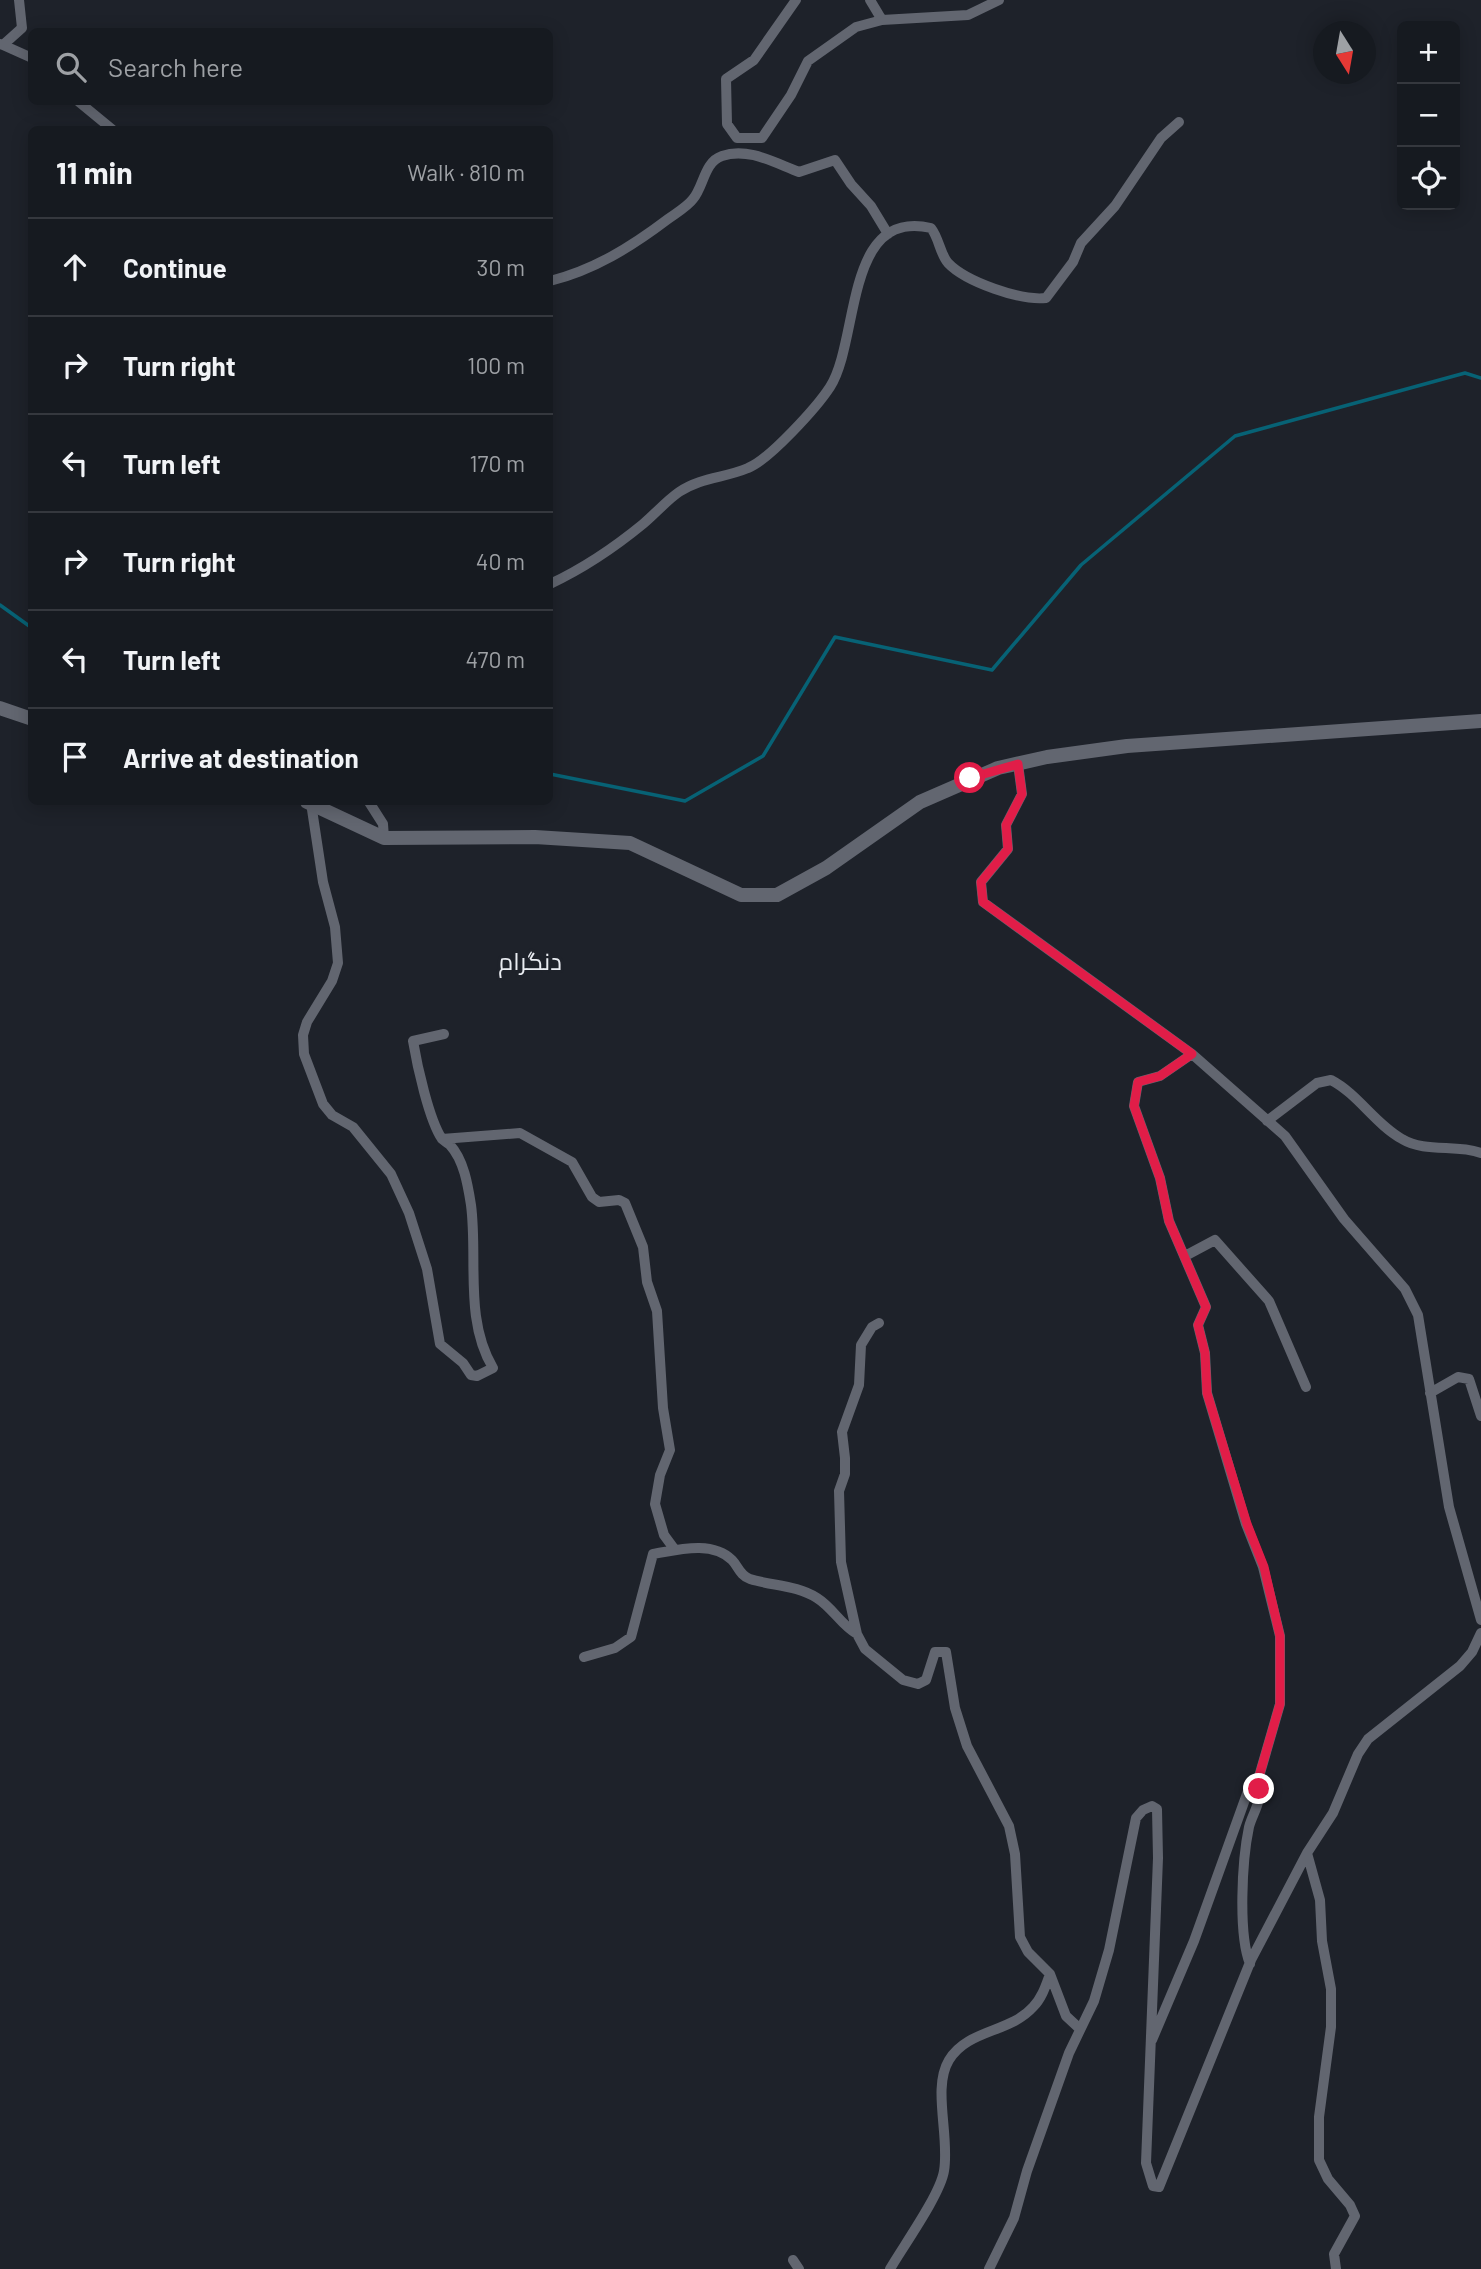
<!DOCTYPE html>
<meta charset="utf-8">
<style>
body{margin:0;font-family:Barlow,Cairo,sans-serif;background:#23272d;color:#f1f3f6}
.controls{position:absolute;right:21px;top:21px;display:grid;overflow:hidden;border-radius:10px;box-shadow:0 4px 18px #0003}
.controls button{width:63px;height:63px;display:grid;place-items:center;padding:0;border:0;border-bottom:2px solid #35383e;background:#161a20;color:#f1f3f6;font:35px sans-serif}
.compass{position:absolute;left:1313px;top:21px;width:63px;height:63px;border-radius:50%;background:#161a20;box-shadow:0 4px 18px #0003;rotate:169deg}
.stop{position:absolute;width:21px;height:21px;margin:-16px;border:5px solid #e11d48;border-radius:50%;background:#fff}
.stop.end{background:#e11d48;border-color:#fff;box-shadow:0 2px 7px #0008}
.list{margin:0;padding:0;list-style:none}
h2{display:flex;justify-content:space-between;align-items:center;height:91px;margin:0;padding:0 28px;font-size:30px}
h2 small{font-size:23px;font-weight:400;color:#9ea1a5}
.list li{display:grid;grid-template-columns:46px 1fr auto;gap:21px;align-items:center;box-sizing:border-box;height:98px;padding:0 28px;border-top:2px solid #35383e}
.list b{display:block;font-size:26px;white-space:nowrap}
.list em{font-size:23px;font-style:normal;color:#9ea1a5}
.icon{flex:none;width:38px;height:38px;fill:none;stroke:currentColor;stroke-width:2;stroke-linecap:round;stroke-linejoin:round}
.map{position:relative;flex:none;width:1481px;height:2269px;overflow:hidden}
.search{position:absolute;background:#161a20;box-shadow:0 4px 18px #0003;left:28px;top:28px;width:525px;height:77px;display:flex;align-items:center;gap:18px;box-sizing:border-box;padding:0 24px;border-radius:10px;color:#9ea1a5;font-size:26px}
.panel{position:absolute;background:#161a20;box-shadow:0 4px 18px #0003;left:28px;top:126px;width:525px;height:679px;border-radius:10px}
.map>svg:first-child{display:block}
.lines{fill:none;stroke-linecap:round;stroke-linejoin:round}
.stream{stroke:#076275;stroke-width:3.5}
.minor{stroke:#626670;stroke-width:10}
.secondary{stroke:#626670;stroke-width:14}
.route{stroke:#e11d48;stroke-width:9}
.labels{text-anchor:middle;stroke-width:6;stroke-linejoin:round;paint-order:stroke}
.quarter-label{font-size:24px;fill:#e9ecf1;stroke:#1e222a}
</style>
<div class="map">
<svg width="1481" height="2269" viewBox="0 0 1481 2269">
<rect width="100%" height="100%" fill="#1e222a"/>
<g class="lines">
<!-- stream -->
<path class="stream" d="M 0,605 L 32,628
M 550,774 L 685,801 L 763,756 L 835,637 L 992,670 L 1081,565 L 1235,436 L 1465,373 L 1481,378"/>
<!-- minor -->
<path class="minor" d="M 796,0 L 754,60 L 726,79 L 727,124 L 737,138 L 762,138 L 791,95 L 808,61 L 856,27 L 882,20 L 968,15 L 999,0
M 870,0 L 882,20
M 0,44 L 3,45 L 22,28 L 19,0
M 3,45 L 32,58
M 79,102 L 113,130
M 550,281 C 594,270 631,247 668,219 C 676,213 687,207 693,199 C 704,186 704,162 722,156 C 748,147 775,163 799,172 L 835,160 L 851,184 L 871,206 L 888,234
M 550,584 C 582,569 615,547 643,524 C 655,514 666,501 679,492 C 701,477 725,478 748,468 C 769,460 817,407 830,387 C 860,340 844,208 931,228 C 939,238 940,254 948,263 C 966,282 1021,301 1046,298 L 1073,262 L 1081,243 L 1115,206 L 1161,138 L 1179,122
M 1018,764 L 1022,794 L 1006,825 L 1008,849 L 981,882 L 983,902 L 1192,1054 L 1285,1136 L 1344,1219 L 1405,1289 L 1418,1315 L 1449,1507 L 1481,1620
M 369,802 L 383,824 L 384,838
M 311,803 L 323,882 L 335,927 L 338,963 L 332,981 L 307,1022 L 303,1035 L 304,1054 L 323,1104 L 332,1115 L 353,1127 L 391,1174 L 409,1213 L 427,1269 L 440,1344 L 463,1363 L 471,1375 L 477,1376 L 493,1368 C 464,1320 478,1258 471,1205 C 468,1186 464,1160 450,1145 C 448,1143 444,1141 442,1139 C 429,1120 417,1065 413,1041 L 444,1034
M 1192,1054 L 1160,1076 L 1138,1082 L 1134,1106 L 1160,1178 L 1169,1221 L 1206,1307 L 1198,1325 L 1205,1353 L 1207,1393 L 1246,1524 L 1263,1567 L 1280,1636 L 1280,1704 L 1256,1787
M 1267,1121 L 1317,1083 L 1331,1080 C 1358,1094 1375,1124 1402,1139 C 1425,1153 1456,1144 1481,1153
M 442,1139 L 520,1133 L 572,1162 L 592,1197 L 599,1202 L 619,1200 L 625,1203 L 643,1247 L 647,1282 L 657,1311 L 663,1408 L 670,1450 L 660,1475 L 655,1504 L 664,1535 L 675,1550
M 1185,1256 L 1215,1240 L 1269,1301 L 1306,1387
M 879,1323 L 872,1327 L 861,1345 L 859,1385 L 842,1432 L 845,1458 L 845,1474 L 839,1491 L 841,1562 L 857,1634 L 865,1649 L 903,1680 L 918,1684 L 926,1680 L 935,1652 L 946,1652 L 955,1708 L 967,1746 L 1009,1826 L 1015,1854 L 1020,1937 L 1028,1952 L 1050,1974 L 1066,2016 L 1080,2029
M 1430,1393 L 1458,1377 L 1469,1379 L 1481,1416
M 584,1657 L 615,1648 L 631,1637 L 653,1554 C 677,1550 712,1540 732,1560 C 738,1566 740,1576 750,1579 C 772,1586 797,1585 817,1598 C 833,1608 841,1625 857,1634
M 1307,1853 L 1320,1900 L 1322,1941 L 1331,1989 L 1331,2027 L 1319,2117 L 1319,2160 L 1328,2179 L 1350,2205 L 1355,2216 L 1334,2254 L 1336,2269
M 1152,2040 L 1194,1941 L 1248,1791 L 1256,1787 C 1265,1797 1252,1814 1249,1827 C 1242,1860 1238,1934 1250,1964
M 793,2260 L 799,2269
M 890,2269 C 904,2245 940,2195 944,2171 C 950,2136 932,2088 949,2060 C 968,2029 1010,2033 1033,2007 C 1042,1998 1046,1985 1050,1974
M 989,2269 L 1014,2218 L 1027,2171 L 1069,2053 L 1094,2001 L 1109,1950 L 1136,1818 L 1143,1810 L 1152,1806 L 1157,1809 L 1158,1858 L 1146,2163 L 1153,2186 L 1159,2187 L 1251,1960 L 1307,1853 L 1333,1813 L 1358,1754 L 1368,1739 L 1460,1666 L 1472,1652 L 1481,1633"/>
<!-- secondary -->
<path class="secondary" d="M 0,708 L 32,719
M 307,802 L 384,838 L 535,837 L 630,843 L 741,895 L 777,895 L 826,868 L 920,802 L 998,768 L 1047,757 L 1127,746 L 1481,721"/>
</g>
<g class="lines">
<!-- route -->
<path class="route" d="M 970,778 L 1018,764 L 1022,794 L 1006,825 L 1008,849 L 981,882 L 983,902 L 1192,1054 L 1160,1076 L 1138,1082 L 1134,1106 L 1160,1178 L 1169,1221 L 1206,1307 L 1198,1325 L 1205,1353 L 1207,1393 L 1247,1524 L 1264,1567 L 1280,1636 L 1280,1704 L 1256,1787 L 1259,1789"/>
</g>
<g class="labels">
<!-- quarter labels -->
<g class="quarter-label">
<text x="530" y="970">دنگرام</text>
</g>
</g>
</svg>
<div class="controls">
<button>+</button>
<button>−</button>
<button><svg class="icon" aria-label="locate" viewBox="0 0 24 24"><circle cx="12" cy="12" r="6"/><path d="M12 2v4M12 18v4M2 12h4M18 12h4"/></svg></button>
</div>
<svg class="compass" viewBox="-18 -18 36 36"><path d="M0-13l5 13h-10z" fill="#e53935"/><path d="M0 13l5-13h-10z" fill="#9ea1a5"/></svg>
<div class="stop" style="left:970px;top:778px"></div>
<div class="stop end" style="left:1259px;top:1789px"></div>
<div class="search"><svg class="icon" aria-label="search" viewBox="0 0 24 24"><circle cx="10" cy="10" r="6"/><path d="M15 15l6 6"/></svg>Search here</div>
<section class="panel">
<h2>11 min<small>Walk · 810 m</small></h2>
<ul class="list">
<li><svg class="icon" aria-label="ahead" viewBox="0 0 24 24"><path d="M12 20V5M6 11l6-6 6 6"/></svg><div><b>Continue</b></div><em>30 m</em></li>
<li><svg class="icon" aria-label="right" viewBox="0 0 24 24"><path d="M7 20v-9h11M14 6l5 5-5 5"/></svg><div><b>Turn right</b></div><em>100 m</em></li>
<li><svg class="icon" aria-label="left" viewBox="0 0 24 24"><path d="M17 20v-9H6M10 6l-5 5 5 5"/></svg><div><b>Turn left</b></div><em>170 m</em></li>
<li><svg class="icon" aria-label="right" viewBox="0 0 24 24"><path d="M7 20v-9h11M14 6l5 5-5 5"/></svg><div><b>Turn right</b></div><em>40 m</em></li>
<li><svg class="icon" aria-label="left" viewBox="0 0 24 24"><path d="M17 20v-9H6M10 6l-5 5 5 5"/></svg><div><b>Turn left</b></div><em>470 m</em></li>
<li><svg class="icon" aria-label="arrive" viewBox="0 0 24 24"><path d="M6 21V4h12l-3 4 3 4H6"/></svg><div><b>Arrive at destination</b></div></li>
</ul>
</section>
</div>
